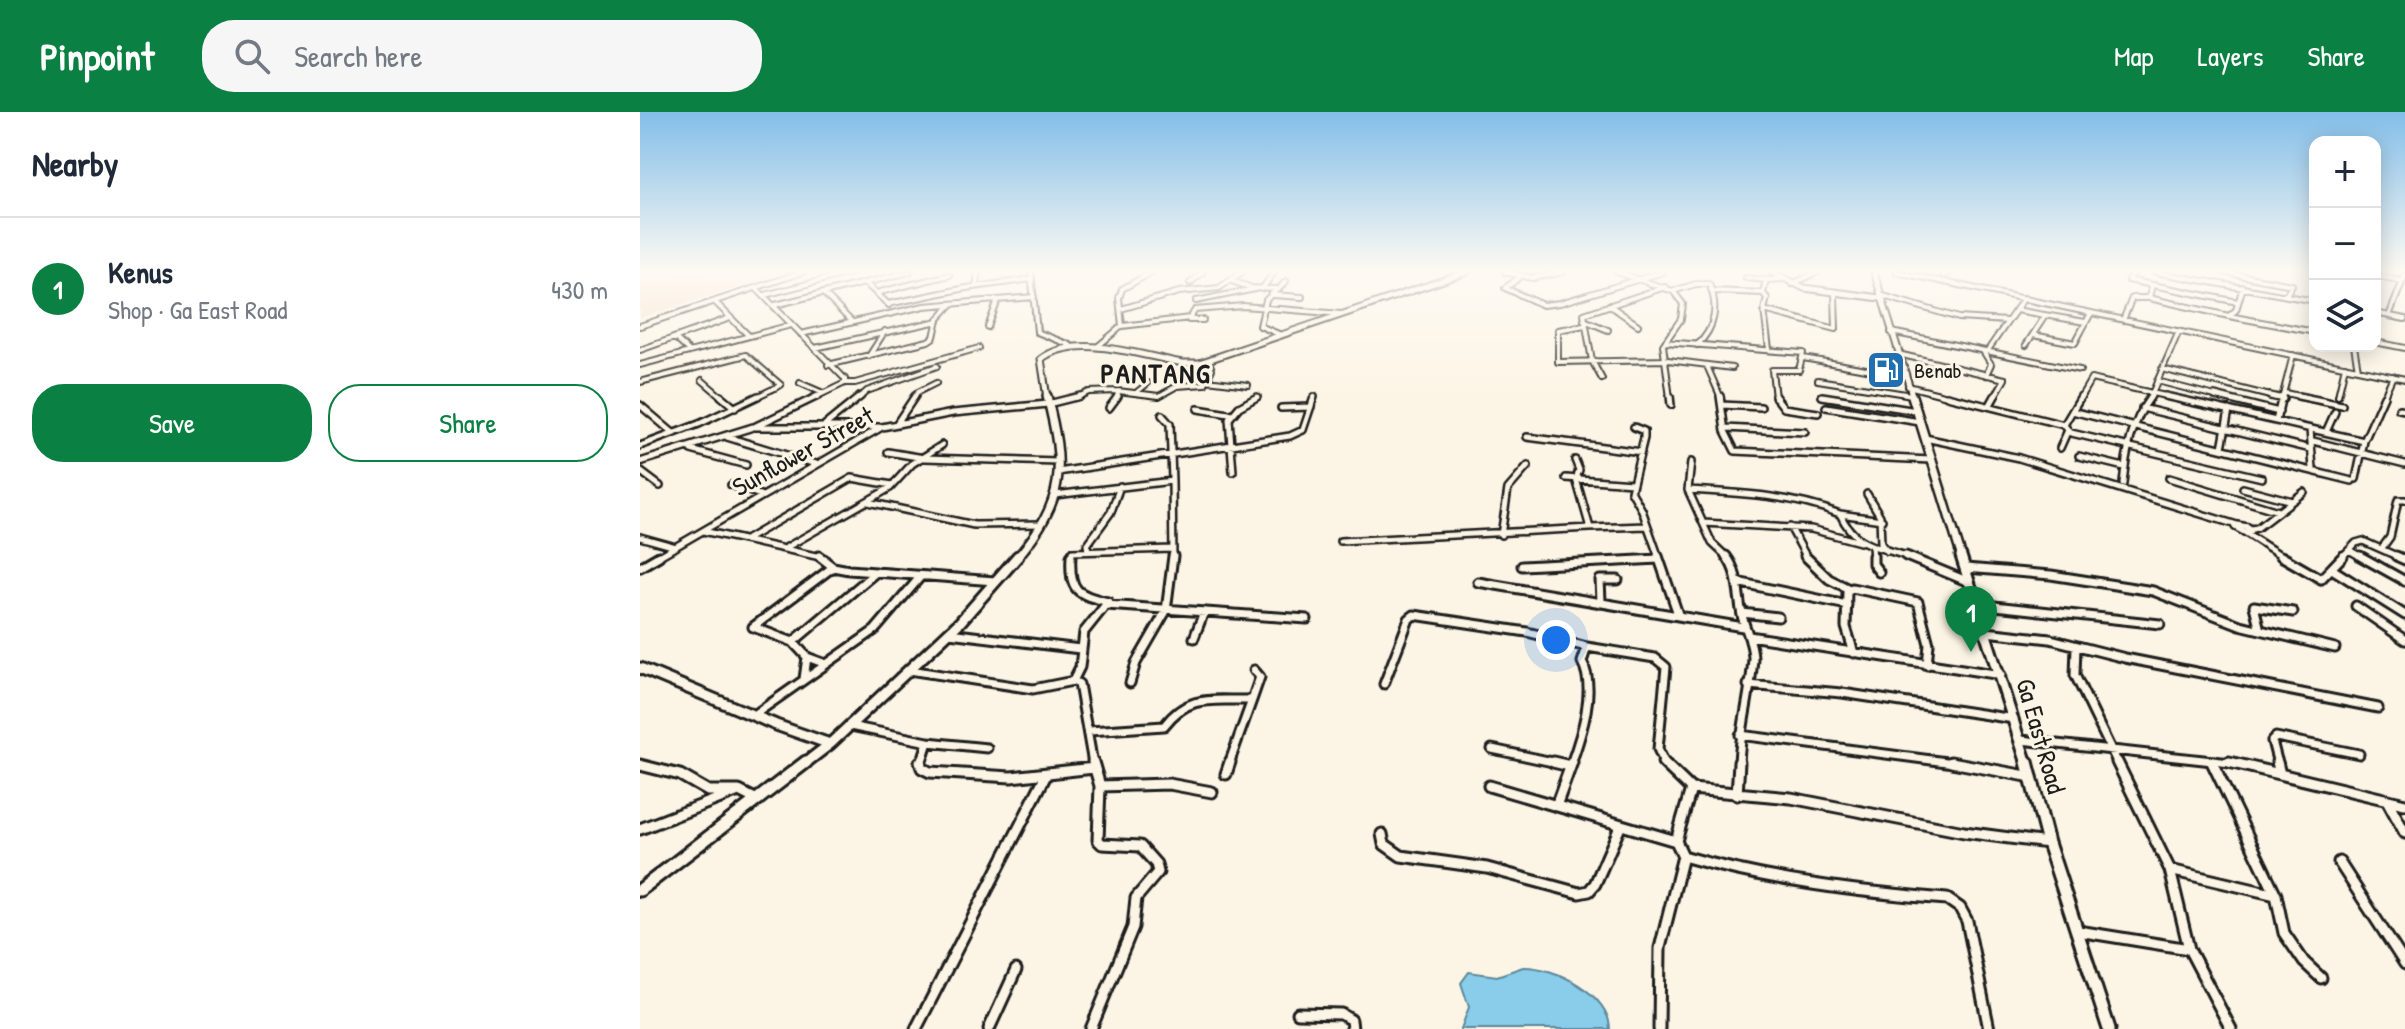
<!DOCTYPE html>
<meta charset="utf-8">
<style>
body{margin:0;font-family:"Patrick Hand",sans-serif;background:#f6f6f7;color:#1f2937}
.controls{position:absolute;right:24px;top:24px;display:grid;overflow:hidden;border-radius:16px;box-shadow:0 4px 20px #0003}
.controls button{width:72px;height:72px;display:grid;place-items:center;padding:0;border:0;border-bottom:2px solid #e0e1e3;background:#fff;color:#1f2937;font:40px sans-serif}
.you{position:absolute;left:916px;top:528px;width:28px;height:28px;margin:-20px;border:6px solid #fff;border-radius:50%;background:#1a73e8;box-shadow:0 0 0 12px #1a73e833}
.badge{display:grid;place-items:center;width:52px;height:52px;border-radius:50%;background:#0b8043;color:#fff;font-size:26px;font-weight:700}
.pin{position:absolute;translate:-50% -66px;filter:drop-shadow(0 2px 4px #0008)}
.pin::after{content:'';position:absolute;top:42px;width:28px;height:24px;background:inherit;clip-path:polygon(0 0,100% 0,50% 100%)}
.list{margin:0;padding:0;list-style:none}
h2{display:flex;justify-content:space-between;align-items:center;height:104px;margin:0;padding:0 32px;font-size:34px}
h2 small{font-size:26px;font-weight:400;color:#747a83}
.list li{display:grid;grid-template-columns:52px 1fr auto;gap:24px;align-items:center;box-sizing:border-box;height:144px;padding:0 32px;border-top:2px solid #e0e1e3}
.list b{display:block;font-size:30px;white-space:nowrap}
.list p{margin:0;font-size:26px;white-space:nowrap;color:#747a83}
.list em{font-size:26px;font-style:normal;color:#747a83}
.actions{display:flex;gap:16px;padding:24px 32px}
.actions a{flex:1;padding:18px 0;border:2px solid #0b8043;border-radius:32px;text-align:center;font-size:28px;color:#0b8043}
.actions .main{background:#0b8043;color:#fff}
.icon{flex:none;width:44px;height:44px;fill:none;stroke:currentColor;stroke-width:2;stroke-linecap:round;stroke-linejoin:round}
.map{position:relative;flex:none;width:1765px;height:917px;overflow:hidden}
header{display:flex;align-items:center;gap:48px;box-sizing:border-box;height:112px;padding:0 40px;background:#0b8043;color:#fff}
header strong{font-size:38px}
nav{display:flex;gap:44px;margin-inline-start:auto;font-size:28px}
.search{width:560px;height:72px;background:#f6f6f7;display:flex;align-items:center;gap:20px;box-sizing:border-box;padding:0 28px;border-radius:32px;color:#747a83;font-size:30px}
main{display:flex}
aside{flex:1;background:#fff}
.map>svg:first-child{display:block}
.built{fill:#f3e0cc}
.water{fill:#89cdeb;stroke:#5d8698;stroke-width:2}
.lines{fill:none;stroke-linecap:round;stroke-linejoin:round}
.street-far3-casing{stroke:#1c1c1c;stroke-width:8}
.street-far2-casing{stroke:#1c1c1c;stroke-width:10}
.street-far1-casing{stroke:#1c1c1c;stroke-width:13}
.street-casing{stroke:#1c1c1c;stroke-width:15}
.secondary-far3-casing{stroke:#1c1c1c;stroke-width:9}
.secondary-far2-casing{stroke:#1c1c1c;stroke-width:12}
.secondary-far1-casing{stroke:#1c1c1c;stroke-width:15}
.secondary-casing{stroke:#1c1c1c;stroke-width:17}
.street-far3{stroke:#fcf5e5;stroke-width:4}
.street-far2{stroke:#fcf5e5;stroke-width:5}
.street-far1{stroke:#fcf5e5;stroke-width:7}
.street{stroke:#fcf5e5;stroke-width:9}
.secondary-far3{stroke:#fcf5e5;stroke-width:5}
.secondary-far2{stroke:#fcf5e5;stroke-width:7}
.secondary-far1{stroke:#fcf5e5;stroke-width:9}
.secondary{stroke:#fcf5e5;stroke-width:11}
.labels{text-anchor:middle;stroke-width:6;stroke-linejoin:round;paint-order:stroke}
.far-poi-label{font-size:22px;fill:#1c1c1c;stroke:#fcf5e5;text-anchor:start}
.street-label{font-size:26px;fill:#1c1c1c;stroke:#fcf5e5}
.far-district-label{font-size:28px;font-weight:bold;letter-spacing:2px;fill:#1c1c1c;stroke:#fcf5e5}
</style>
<header>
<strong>Pinpoint</strong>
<div class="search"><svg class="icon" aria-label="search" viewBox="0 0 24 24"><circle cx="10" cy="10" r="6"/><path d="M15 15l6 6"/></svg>Search here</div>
<nav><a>Map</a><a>Layers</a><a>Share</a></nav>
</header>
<main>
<aside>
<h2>Nearby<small></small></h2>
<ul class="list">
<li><span class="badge">1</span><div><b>Kenus</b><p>Shop · Ga East Road</p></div><em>430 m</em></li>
</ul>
<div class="actions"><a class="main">Save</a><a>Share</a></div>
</aside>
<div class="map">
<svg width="1765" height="917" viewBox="0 0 1765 917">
<rect width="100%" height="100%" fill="#fcf5e5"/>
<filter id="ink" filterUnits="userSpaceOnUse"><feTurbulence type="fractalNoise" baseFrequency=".0125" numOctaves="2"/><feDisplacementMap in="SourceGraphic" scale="16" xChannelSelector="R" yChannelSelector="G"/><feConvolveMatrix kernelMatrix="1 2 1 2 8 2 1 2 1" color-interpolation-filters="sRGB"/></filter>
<g filter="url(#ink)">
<!-- built -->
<path class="built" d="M 0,160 L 147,160 L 0,206 Z"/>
<!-- water -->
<path class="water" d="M 883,855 C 915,854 970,883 970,917 L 821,917 L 829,895 L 821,871 L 829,860 L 857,864 Z"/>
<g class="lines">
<!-- street-far3 casing -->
<g class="street-far3-casing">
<path id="street-far3" d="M 391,160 L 397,220 L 430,233
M 865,160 L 893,166 L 923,160
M 977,160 L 1033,179 L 1043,192 L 1041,207 L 1023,233 L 1030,286
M 1257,160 L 1765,267
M 1494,160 L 1488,168 L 1598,190
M 1515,160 L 1675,189
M 1583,160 L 1652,173 L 1646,183
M 1735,163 L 1761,169
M 1304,164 L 1310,160
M 879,166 L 865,176 L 903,193 L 920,191 L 1023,160
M 1106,166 L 1127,168
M 592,169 L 612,176 L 637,177 L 626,188 L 620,214 L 641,223
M 225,171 L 249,193
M 550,171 L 563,160
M 1152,172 L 1178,160
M 1512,173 L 1509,186 L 1589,204
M 336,174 L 338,160
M 1603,175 L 1596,198 L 1589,204 L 1675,220
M 116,176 L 205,267 L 205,271
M 622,177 L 634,160
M 638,178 L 646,169
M 1033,179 L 1056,172 L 1069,172 C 1079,194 1075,217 1057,233
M 1073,179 L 1123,181
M 183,181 L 212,210
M 236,181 L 309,163
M 125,183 L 213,160
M 633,183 L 662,185
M 1240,183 L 1319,206 L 1367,209
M 556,189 L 615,177
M 75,190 L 109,224
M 248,192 L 326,176 L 392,167
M 135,193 L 269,160
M 969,193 L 998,213
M 481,197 L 539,180 L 579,176 L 602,160
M 1124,198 L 1196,217 L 1195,182
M 1376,198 L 1445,210
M 1735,201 L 1765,207
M 1749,204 L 1765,163
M 549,208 L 563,208
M 944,208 L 968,218
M 1483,208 L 1492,186 L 1509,186
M 945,213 L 918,218 L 918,250 L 1028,248 L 1092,256
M 0,214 L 163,160
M 482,214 L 550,206 L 555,198 L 603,194 L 702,202
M 348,215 L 358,188
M 1251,220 L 1440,258
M 161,222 L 284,194 L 394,185
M 1393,223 L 1435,231 L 1451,201
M 35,226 L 50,240
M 1025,230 L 1163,241 L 1159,258 L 1132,258 L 1135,286
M 1735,230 L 1765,236
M 1386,233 L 1405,204
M 1714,234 L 1718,257
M 457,235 L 482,214 L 479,186 L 482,177 L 512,160
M 175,236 L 298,209
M 1129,237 L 1124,198 L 1127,186 L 1123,181 L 1126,168 L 1143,167
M 0,238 L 90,206
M 1348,238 L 1384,186
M 1343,239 L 1351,252 L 1346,263
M 1258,242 L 1365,267 L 1354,286
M 229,244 L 245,219
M 1163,246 L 1266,264
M 0,253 L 151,213
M 188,253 L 288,229 L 294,225 L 298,207 L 311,193
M 1067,254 L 1081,286
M 1522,257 L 1638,286
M 962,267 L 952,249 L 944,202 L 1025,175
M 62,268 L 83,286
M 567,268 L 608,273
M 1178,268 L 1272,283
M 1517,269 L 1583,286
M 0,270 L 106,243 L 141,273 L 114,286
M 160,271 L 183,281
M 1268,274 L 1315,286
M 497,280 L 508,271
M 1645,281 L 1668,286
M 1182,284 L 1194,286
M 1698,284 L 1705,254
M 174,286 L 205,271 L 215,271 L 339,236
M 219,286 L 227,279 L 297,254
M 274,286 L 278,280 L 296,271
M 435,286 L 449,280 L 478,279 L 519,284 L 537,274 L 565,272 L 572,257 L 568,248
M 477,286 L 478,279
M 1440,286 L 1451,267 L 1534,286
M 1510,286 L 1539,219
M 1642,286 L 1653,243
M 1743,286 L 1753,264"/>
</g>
<!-- street-far2 casing -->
<g class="street-far2-casing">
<path id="street-far2" d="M 81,284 L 95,296
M 1030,284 L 1031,293
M 1080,284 L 1085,319 L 1095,339 L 1291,348
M 1135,284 L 1144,296 L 1178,301
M 1182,284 L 1277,299
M 1307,284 L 1424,313 L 1428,318 L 1420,336
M 1525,284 L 1636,309 L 1642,284
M 1575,284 L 1639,300
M 1630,284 L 1643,287
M 1658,284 L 1702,293
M 0,293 L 33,321
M 1082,293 L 1121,295
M 1350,293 L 1355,284
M 1186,295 L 1280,310
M 469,296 L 478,284
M 641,296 L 671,295
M 1502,296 L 1671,337
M 558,297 L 589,302
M 1759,297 L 1765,298
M 1432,299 L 1712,369
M 522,303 L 530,312 L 532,369
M 1636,309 L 1724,329
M 257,311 L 275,284
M 185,313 L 221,284
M 1424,313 L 1441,284
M 116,314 L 178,284
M 994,315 L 1004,319 L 1004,326 L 991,379 L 1002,398 L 1019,446
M 1085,316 L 1165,320
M 1670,317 L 1673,357
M 1427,320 L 1622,366
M 1686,320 L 1695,300
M 87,325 L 176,352
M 887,325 L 1001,340
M 1285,326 L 1379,346 L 1597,413
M 1673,329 L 1765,352
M 0,334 L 59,312 L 118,284
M 1582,336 L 1589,298
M 51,338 L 106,353
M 248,340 L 284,346 L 418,350
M 1439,344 L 1484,355
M 935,348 L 939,358 L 936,367 L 950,416 L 1006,414
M 0,350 L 113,315 L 239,315
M 1051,350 L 1048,378 L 1072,431 L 1088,446
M 0,359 L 20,374
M 418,360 L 650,324 L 663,318 L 674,285
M 593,360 L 589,307 L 599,295 L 617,285
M 926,366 L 992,371
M 1529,366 L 1638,399
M 1716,367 L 1724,329 L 1744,284
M 1483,372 C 1486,340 1491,311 1511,284
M 91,373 L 120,383
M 1603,376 L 1652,389
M 1048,378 C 1099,381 1152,383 1200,402 C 1217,438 1239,433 1271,446
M 1227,382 L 1240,404 L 1241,432 L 1247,439
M 415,383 L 532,369 L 533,446
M 228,390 L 334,413 L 402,412
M 1200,402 L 1242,408
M 1063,411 L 1171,417 L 1220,430
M 1597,413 L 1608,415 L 1611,419 L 1604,420 L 1595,415 Z
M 1150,415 L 1167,446
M 1611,417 L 1617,416 L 1664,380
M 63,419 L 185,446
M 1604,420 L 1645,446
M 861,423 L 868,377 L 888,354
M 0,425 L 36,435
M 107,427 L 212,366 L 252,373
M 700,429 L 950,416
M 147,435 L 250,376 L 272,352 L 302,333
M 1232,435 L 1233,446
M 1742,436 L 1750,425 L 1758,388 L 1765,388
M 448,438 L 447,433 L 471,400 L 480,374
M 1709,438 L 1723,446
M 16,446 L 242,315 L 313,301 L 408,292 L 440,284
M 431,446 L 432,440 L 533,437
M 1701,446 L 1716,431 L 1723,429 L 1761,446"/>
</g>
<!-- street-far1 casing -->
<g class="street-far1-casing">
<path id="street-far1" d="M 179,444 L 193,455 L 209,458 L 355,469
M 431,444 C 429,480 437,482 468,490 L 444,520 L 440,555 L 433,569
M 1018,444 L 1038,502
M 1086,444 C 1098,459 1098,479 1101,498 C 1103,514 1113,529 1113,546 C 1111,581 1100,617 1099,652
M 1165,444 L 1189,467 L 1209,477
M 1233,444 L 1233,452 L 1239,460
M 1266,444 L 1329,470
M 1641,444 L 1681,467 L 1703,444
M 1720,444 L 1765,469
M 1756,444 L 1765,448
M 882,454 L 1019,447
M 0,455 L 19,444
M 1326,456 L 1411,463 L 1513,479 L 1600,513 L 1695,536
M 1692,457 L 1765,503
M 838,470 L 1103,515
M 1097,470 L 1207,493
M 961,489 L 960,468 L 978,468
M 1336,492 L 1520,512
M 466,493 L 667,507
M 1716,494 L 1765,528
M 1102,501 L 1138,505
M 1620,518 L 1614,494 L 1653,500
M 1346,520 L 1410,527 L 1485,546 L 1738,596
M 309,521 L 440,537
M 1109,524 L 1361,563
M 554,526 L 564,500
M 153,530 L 236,460
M 1436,534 L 1435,563 L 1478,652
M 1214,541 L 1206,515 L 1207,479 L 1212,476 L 1278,490 L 1289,532 L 1287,553
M 186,552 L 167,545 L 153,530 L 113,515 L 193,455
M 269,558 L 393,577 L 433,569 L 439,572 L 453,652
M 164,567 L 167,545
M 490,571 L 496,551 L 526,499 L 533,444
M 744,572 L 769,507 L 774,503 L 887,520 L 947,535 L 1015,546 L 1026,555 L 1018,637 L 1025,652
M 1108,573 L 1202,581 L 1374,607
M 114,603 L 235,518 L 281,464
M 210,614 L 288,630 L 347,636
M 449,619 L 524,614 C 549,581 573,589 612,588 L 620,565 L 614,558
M 1100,623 L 1322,652
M 1381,628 L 1600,652
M 852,637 L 922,652
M 281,652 L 288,630
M 589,652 L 612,588
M 931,652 C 941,624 957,577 942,550 L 947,535
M 1638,652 L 1632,629 L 1636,625 L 1719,642"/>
</g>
<!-- street casing -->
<g class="street-casing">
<path id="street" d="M 280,650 L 282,656 L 290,660 L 371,665 L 454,656
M 913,650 L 930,654
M 1023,650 L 1051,677
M 1311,650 L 1392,665
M 1477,650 L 1530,758
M 1572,650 L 1636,783 L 1644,821 L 1664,850 L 1681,866
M 1589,650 L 1765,692
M 1637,650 L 1640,662
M 0,653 L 40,663 L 68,679 L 99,679 L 117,688
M 586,662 L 590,650
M 460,674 L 529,672 L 572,680
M 849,674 L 1036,729
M 1097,683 L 1099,650
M 1747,688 L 1765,721
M 916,694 L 932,650
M 0,717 L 96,680
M 742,722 L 744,732 L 761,744 L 847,756 L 939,781 L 949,779 L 955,772 L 980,715
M 1043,744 C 1129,769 1218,780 1307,787 L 1320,796 L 1327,809 L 1349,917
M 1699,750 L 1765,852
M 1438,819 L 1549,837 L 1530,758 L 1636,783
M 1549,837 L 1591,917
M 658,901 L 701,902 L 711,908 L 712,917
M 276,917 L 406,663
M 349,917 L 376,858
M 451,917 L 493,815 L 496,786 L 518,760 L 516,752 L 500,734 L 462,732 L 458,728 L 460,674 L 453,650
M 1019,917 L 1020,836 L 1043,744 L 1036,729 L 1051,677 L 1151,686 L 1324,720 L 1408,731"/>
</g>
<!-- secondary-far3 casing -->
<g class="secondary-far3-casing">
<path id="secondary-far3" d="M 1132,160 L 1164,176 L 1240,186
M 1234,160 L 1273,286
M 407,286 L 401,247 C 436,220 502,244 543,251 L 559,251 L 827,160"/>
</g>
<!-- secondary-far2 casing -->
<g class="secondary-far2-casing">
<path id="secondary-far2" d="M 1272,284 L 1322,446
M 377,446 C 426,387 425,356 407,284"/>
</g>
<!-- secondary-far1 casing -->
<g class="secondary-far1-casing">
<path id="secondary-far1" d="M 1321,444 L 1387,652
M 0,556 L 136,613 L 190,632 L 164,652
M 190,632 L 320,510 L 378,444"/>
</g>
<!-- secondary casing -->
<g class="secondary-casing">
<path id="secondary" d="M 1387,650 L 1408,731 L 1469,917
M 0,778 L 166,650"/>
</g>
<!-- street-far3 -->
<use href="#street-far3" class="street-far3"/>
<!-- street-far2 -->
<use href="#street-far2" class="street-far2"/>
<!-- street-far1 -->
<use href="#street-far1" class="street-far1"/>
<!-- street -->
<use href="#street" class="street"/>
<!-- secondary-far3 -->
<use href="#secondary-far3" class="secondary-far3"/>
<!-- secondary-far2 -->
<use href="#secondary-far2" class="secondary-far2"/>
<!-- secondary-far1 -->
<use href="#secondary-far1" class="secondary-far1"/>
<!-- secondary -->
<use href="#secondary" class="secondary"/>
</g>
</g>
<!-- sky -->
<linearGradient id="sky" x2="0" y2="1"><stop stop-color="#82bee9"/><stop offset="0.55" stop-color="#fefaf3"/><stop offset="1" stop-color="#fefaf3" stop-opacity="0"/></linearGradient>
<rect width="1765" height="289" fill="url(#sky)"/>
<!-- icons -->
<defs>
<g id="fuel-square" transform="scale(2)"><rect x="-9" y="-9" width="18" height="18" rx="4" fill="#1f6fb2" stroke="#fcf5e5"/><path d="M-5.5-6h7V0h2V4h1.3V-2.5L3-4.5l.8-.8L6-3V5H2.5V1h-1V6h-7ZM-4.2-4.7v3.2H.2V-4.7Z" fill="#fff"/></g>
</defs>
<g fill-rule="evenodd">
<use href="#fuel-square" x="1246" y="258"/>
</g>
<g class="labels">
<!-- far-poi labels -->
<g class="far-poi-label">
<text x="1274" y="266">Benab</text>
</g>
<!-- street labels -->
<g class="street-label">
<text transform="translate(163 339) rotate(-29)" y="9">Sunflower Street</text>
<text transform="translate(1401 624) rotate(74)" y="9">Ga East Road</text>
</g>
<!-- far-district labels -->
<g class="far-district-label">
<text x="516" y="271">PANTANG</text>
</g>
</g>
</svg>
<div class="controls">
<button>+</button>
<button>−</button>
<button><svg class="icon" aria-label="layers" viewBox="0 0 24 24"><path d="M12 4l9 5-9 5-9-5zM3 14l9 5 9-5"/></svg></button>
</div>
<div class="you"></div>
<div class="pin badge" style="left:1331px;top:540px">1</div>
</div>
</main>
